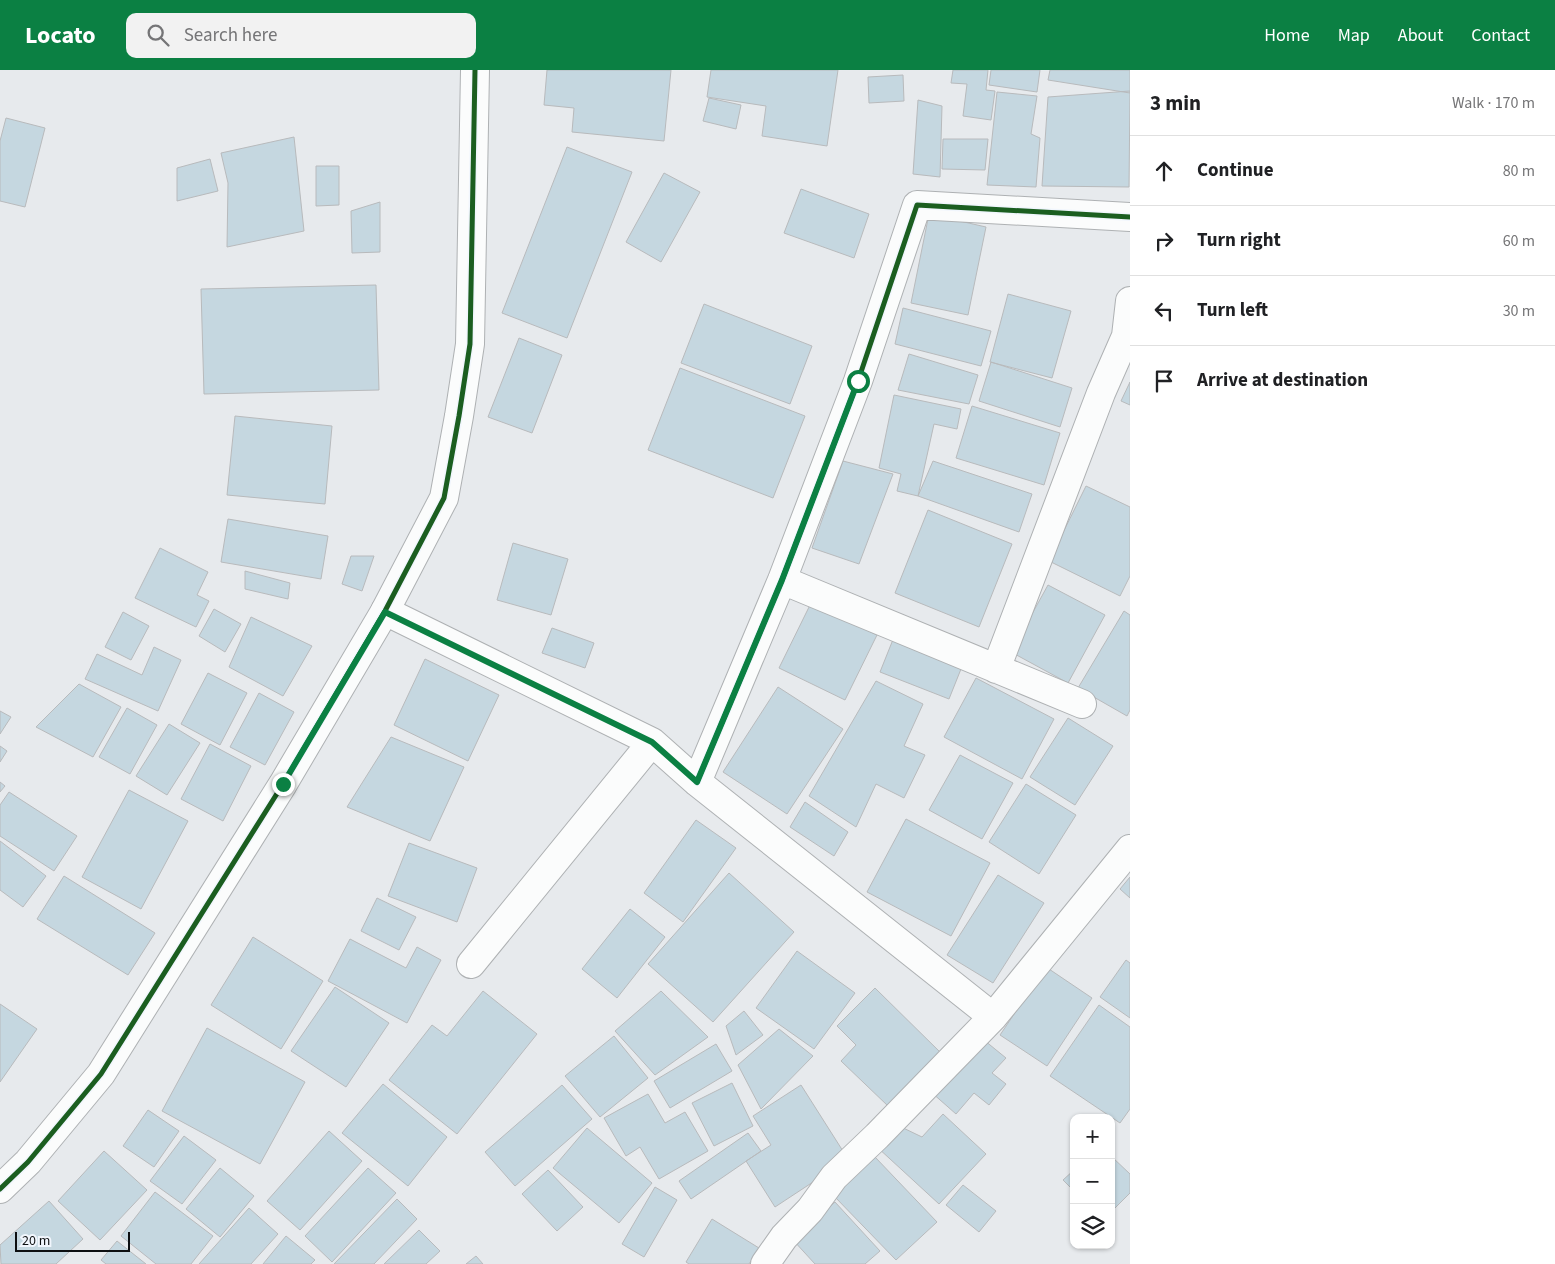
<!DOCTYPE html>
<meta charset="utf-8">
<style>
body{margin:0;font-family:"Source Sans 3",sans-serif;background:#f2f2f2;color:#202124}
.controls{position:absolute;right:15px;bottom:15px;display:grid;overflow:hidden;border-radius:10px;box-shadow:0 1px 4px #0004}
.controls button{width:45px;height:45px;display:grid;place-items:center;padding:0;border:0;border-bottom:1px solid #e0e0e0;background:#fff;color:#202124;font:25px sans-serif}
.scale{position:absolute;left:15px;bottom:12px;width:115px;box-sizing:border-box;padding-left:5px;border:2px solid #0d0f11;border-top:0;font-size:14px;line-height:18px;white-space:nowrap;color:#0d0f11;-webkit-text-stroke:4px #f1f6fd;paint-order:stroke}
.stop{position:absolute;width:15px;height:15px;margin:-11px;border:4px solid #0b8043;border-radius:50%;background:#fff}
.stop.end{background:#0b8043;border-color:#fff;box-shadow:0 1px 5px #0008}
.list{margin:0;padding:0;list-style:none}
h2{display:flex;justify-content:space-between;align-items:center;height:65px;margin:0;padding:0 20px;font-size:21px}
h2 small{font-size:16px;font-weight:400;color:#757577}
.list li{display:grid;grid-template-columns:32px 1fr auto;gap:15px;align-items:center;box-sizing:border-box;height:70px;padding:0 20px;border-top:1px solid #e0e0e0}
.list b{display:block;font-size:19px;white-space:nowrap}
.list em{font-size:16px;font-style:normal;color:#757577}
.icon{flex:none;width:28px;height:28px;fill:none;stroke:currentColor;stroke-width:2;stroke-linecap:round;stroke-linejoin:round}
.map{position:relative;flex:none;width:1130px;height:1194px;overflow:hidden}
header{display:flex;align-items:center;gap:30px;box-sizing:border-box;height:70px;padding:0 25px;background:#0b8043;color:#fff}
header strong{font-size:24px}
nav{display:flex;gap:28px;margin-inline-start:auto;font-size:18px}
.search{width:350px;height:45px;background:#f2f2f2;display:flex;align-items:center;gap:12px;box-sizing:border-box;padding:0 18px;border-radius:10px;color:#757577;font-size:19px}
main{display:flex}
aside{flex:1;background:#fff}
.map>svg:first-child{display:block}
.building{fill:#c5d7e0;stroke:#b8babc}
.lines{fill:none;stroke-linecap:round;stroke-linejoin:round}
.street-casing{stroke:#aeb1b3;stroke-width:30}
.secondary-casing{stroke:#aeb1b3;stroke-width:30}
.street{stroke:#fbfcfc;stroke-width:28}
.secondary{stroke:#fbfcfc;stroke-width:28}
.cycleway-casing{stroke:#f1f6fd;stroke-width:8}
.cycleway{stroke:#1b5e20;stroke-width:5}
.route{stroke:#0b8043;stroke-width:6}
</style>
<header>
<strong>Locato</strong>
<div class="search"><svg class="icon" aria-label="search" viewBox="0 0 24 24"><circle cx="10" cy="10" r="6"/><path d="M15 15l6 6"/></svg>Search here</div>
<nav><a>Home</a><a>Map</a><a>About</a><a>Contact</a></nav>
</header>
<main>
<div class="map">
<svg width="1130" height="1194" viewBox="0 0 1130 1194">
<rect width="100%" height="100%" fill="#e7eaed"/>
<!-- building -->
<path class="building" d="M 547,0 L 671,0 L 664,71 L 572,62 L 574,38 L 544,35 Z
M 711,0 L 838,0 L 827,76 L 762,66 L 766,36 L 707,27 Z
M 953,0 L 988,0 L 986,20 L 995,21 L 991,50 L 963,46 L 967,14 L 951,13 Z
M 991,0 L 1040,0 L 1037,22 L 989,15 Z
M 1050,0 L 1130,0 L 1130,23 L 1048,10 Z
M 903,5 L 904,31 L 869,33 L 868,7 Z
M 1130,21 L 1129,117 L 1042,116 L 1048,27 Z
M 997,22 L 1037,26 L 1031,64 L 1040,68 L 1036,117 L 987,115 Z
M 709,28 L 741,35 L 736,59 L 703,51 Z
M 918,30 L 942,36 L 940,107 L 913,104 Z
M 6,48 L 45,58 L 25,137 L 0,131 L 0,71 Z
M 294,67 L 304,161 L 227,177 L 228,113 L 221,83 Z
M 943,69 L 988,69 L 985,100 L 942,99 Z
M 567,77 L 632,102 L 567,268 L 502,243 Z
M 210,89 L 218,121 L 177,131 L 177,98 Z
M 316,96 L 339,96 L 339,135 L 316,136 Z
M 664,103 L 700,122 L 661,192 L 626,172 Z
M 801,119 L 869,144 L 854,188 L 784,163 Z
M 380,132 L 380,182 L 352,183 L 351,141 Z
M 929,144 L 986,157 L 968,245 L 911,233 Z
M 376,215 L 379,320 L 204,324 L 201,219 Z
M 1008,224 L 1071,241 L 1052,308 L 990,292 Z
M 704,234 L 812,276 L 790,334 L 681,293 Z
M 903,238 L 991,261 L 981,296 L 895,274 Z
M 519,268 L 562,285 L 532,363 L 488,347 Z
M 909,284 L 978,305 L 969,334 L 898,320 Z
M 991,292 L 1072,318 L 1060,357 L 979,331 Z
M 680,298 L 805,346 L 773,428 L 648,380 Z
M 1130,312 L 1130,335 L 1121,331 Z
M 894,325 L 961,339 L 957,359 L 934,354 L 918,426 L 897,421 L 901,404 L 879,398 Z
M 972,336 L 1060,363 L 1044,415 L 956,388 Z
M 235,346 L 332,356 L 325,434 L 227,425 Z
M 843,391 L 893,404 L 859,494 L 812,478 Z
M 933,391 L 1032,424 L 1019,462 L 918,426 Z
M 1086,416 L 1130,437 L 1130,506 L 1120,526 L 1049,491 Z
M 928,440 L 1012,474 L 979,557 L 895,523 Z
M 228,449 L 328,466 L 321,509 L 221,492 Z
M 513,473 L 568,489 L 551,545 L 497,530 Z
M 160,478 L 208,502 L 197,525 L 209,531 L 196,557 L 135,528 Z
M 351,486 L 374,486 L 362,521 L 342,514 Z
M 245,501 L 290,513 L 288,529 L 245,519 Z
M 1048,515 L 1105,545 L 1068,613 L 1011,582 Z
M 811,533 L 877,565 L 845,630 L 779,598 Z
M 214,539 L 241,554 L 225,582 L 199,566 Z
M 1124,541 L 1130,545 L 1130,640 L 1127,646 L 1078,618 Z
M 123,542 L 149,556 L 131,590 L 105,577 Z
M 251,547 L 312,576 L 283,626 L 229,597 Z
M 552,558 L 594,573 L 585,598 L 542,583 Z
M 894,567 L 963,594 L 949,629 L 880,602 Z
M 154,577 L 181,590 L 158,641 L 85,609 L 97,584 L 142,605 Z
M 425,589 L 499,625 L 468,691 L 394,655 Z
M 208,603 L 247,623 L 220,675 L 181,654 Z
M 976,608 L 1054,649 L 1022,709 L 944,667 Z
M 876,611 L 923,634 L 904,676 L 925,685 L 904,728 L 876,714 L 856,757 L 809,726 Z
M 79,614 L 121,637 L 93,687 L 36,657 Z
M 778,617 L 843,659 L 787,744 L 723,702 Z
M 259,623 L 294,642 L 265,695 L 230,677 Z
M 127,638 L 157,655 L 130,704 L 99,687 Z
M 0,641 L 11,647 L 0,664 Z
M 1068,648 L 1113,676 L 1075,735 L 1030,707 Z
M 169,654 L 200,673 L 167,725 L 136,706 Z
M 391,667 L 464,697 L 430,771 L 347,737 Z
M 210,674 L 251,696 L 223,751 L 181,729 Z
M 0,676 L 7,681 L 0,692 Z
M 960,685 L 1013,713 L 982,769 L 929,740 Z
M 0,712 L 5,716 L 0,722 Z
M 1026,714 L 1076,745 L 1039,804 L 989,772 Z
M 129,720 L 188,751 L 141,839 L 82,807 Z
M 9,722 L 77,766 L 54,801 L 0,766 L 0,735 Z
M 805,732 L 848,762 L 834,786 L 790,757 Z
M 906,749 L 990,793 L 951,866 L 867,822 Z
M 696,750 L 736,778 L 683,852 L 644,823 Z
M 0,771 L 46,806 L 23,837 L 0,820 Z
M 409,773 L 477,798 L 457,852 L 388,826 Z
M 729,803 L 794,862 L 713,952 L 648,894 Z
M 998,805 L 1044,833 L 993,913 L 947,885 Z
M 64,806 L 155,863 L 128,905 L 37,849 Z
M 1130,807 L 1130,828 L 1120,819 Z
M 377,828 L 416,847 L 399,880 L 361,861 Z
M 630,839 L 665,867 L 617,928 L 582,899 Z
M 253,867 L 323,911 L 281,979 L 211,935 Z
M 350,869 L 406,898 L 417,877 L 441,890 L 407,953 L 328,911 Z
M 797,881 L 855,923 L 814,979 L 756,938 Z
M 1126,890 L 1130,893 L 1130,948 L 1100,927 Z
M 1046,897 L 1092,928 L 1047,996 L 1000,965 Z
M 335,917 L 389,953 L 346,1017 L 291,981 Z
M 875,918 L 941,983 L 888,1036 L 841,991 L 856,975 L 837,956 Z
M 483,921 L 537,964 L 457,1064 L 389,1010 L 432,955 L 447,966 Z
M 661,921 L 708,967 L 655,1005 L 615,961 Z
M 0,934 L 37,959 L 0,1012 Z
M 1099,935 L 1130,957 L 1130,1039 L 1120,1053 L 1050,1006 Z
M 744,941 L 763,965 L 736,985 L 726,956 Z
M 207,958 L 305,1012 L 260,1094 L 162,1041 Z
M 779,959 L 813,986 L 761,1039 L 738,995 Z
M 614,966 L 648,1008 L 600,1047 L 565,1006 Z
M 979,966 L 1006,988 L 992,1003 L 1006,1014 L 989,1035 L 974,1023 L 956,1044 L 931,1022 Z
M 716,974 L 732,1001 L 670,1038 L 654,1011 Z
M 732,1013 L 753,1056 L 714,1076 L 692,1033 Z
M 383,1014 L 447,1067 L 408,1116 L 342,1063 Z
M 562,1015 L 592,1049 L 515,1116 L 485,1082 Z
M 801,1015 L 848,1089 L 775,1137 L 746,1091 L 771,1075 L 753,1046 Z
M 648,1024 L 665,1053 L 685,1042 L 708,1081 L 659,1109 L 640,1077 L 626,1086 L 604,1048 Z
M 148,1040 L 179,1061 L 154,1097 L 123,1076 Z
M 943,1044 L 986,1084 L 939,1134 L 877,1077 L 897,1055 L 922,1067 Z
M 587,1058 L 652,1113 L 619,1153 L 553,1098 Z
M 329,1061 L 362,1091 L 300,1160 L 267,1131 Z
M 748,1063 L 761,1081 L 691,1129 L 679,1111 Z
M 184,1066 L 216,1090 L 182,1134 L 150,1111 Z
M 104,1081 L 147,1120 L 100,1170 L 58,1131 Z
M 1111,1086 L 1130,1104 L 1130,1123 L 1111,1142 Z
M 875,1087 L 937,1152 L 896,1190 L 834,1126 Z
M 220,1098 L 254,1126 L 220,1167 L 186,1139 Z
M 368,1098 L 396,1123 L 332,1192 L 305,1166 Z
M 548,1100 L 583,1137 L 557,1161 L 522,1124 Z
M 1074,1100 L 1074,1121 L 1063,1110 Z
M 963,1115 L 996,1141 L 979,1162 L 946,1135 Z
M 655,1117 L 677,1130 L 644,1187 L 622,1174 Z
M 155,1122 L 213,1166 L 191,1194 L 156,1194 L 121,1166 Z
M 397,1129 L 417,1149 L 374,1194 L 334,1194 Z
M 49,1131 L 83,1169 L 56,1194 L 1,1194 L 0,1175 Z
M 835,1132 L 880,1181 L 865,1194 L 815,1194 L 793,1170 Z
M 249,1138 L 278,1164 L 251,1194 L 199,1194 Z
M 712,1149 L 759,1178 L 749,1194 L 689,1194 L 686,1192 Z
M 419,1160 L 440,1181 L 426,1194 L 384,1194 Z
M 286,1166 L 315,1190 L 311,1194 L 263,1194 Z
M 117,1171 L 146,1194 L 106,1194 L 101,1190 Z
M 476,1186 L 483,1194 L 466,1194 Z"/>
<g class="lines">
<!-- street casing -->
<g class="street-casing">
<path id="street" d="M 782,510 L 1082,634
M 385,541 L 652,672 L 697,712 L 993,947
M 996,599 L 1101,323 L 1126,266 L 1130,231
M 697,712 L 782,510 L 858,311 L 917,135 L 1130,147
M 471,894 L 652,672
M 765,1194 L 784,1167 L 810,1140 L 834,1107 L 877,1066 L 993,947 L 1130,779"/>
</g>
<!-- secondary casing -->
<g class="secondary-casing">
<path id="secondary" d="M 0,1119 L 28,1092 L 101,1004 L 283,714 L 385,541 L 444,428 L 459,346 L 470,274 L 475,0"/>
</g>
<!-- street -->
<use href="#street" class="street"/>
<!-- secondary -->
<use href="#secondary" class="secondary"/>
<!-- cycleway casing -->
<g class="cycleway-casing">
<path id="cycleway" d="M 697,712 L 782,510 L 858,311 L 917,135 L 1130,147
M 0,1119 L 28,1092 L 101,1004 L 283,714 L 385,541 L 444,428 L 459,346 L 470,274 L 475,0"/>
</g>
<!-- cycleway -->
<use href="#cycleway" class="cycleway"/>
</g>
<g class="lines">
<!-- route -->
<path class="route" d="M 283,714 L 385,542 L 652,672 L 697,712 L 782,510 L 858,311"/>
</g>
</svg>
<div class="controls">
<button>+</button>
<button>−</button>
<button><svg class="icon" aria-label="layers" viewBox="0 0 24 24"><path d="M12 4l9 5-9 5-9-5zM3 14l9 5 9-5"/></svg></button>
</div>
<div class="scale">20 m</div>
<div class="stop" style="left:858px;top:311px"></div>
<div class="stop end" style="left:283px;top:714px"></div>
</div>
<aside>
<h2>3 min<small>Walk · 170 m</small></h2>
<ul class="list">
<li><svg class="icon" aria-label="ahead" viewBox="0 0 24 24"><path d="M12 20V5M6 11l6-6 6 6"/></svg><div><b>Continue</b></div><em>80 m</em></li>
<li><svg class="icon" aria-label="right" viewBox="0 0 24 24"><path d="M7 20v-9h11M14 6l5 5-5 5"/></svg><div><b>Turn right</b></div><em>60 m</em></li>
<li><svg class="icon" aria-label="left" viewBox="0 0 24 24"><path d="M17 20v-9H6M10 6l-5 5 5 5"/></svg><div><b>Turn left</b></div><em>30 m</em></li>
<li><svg class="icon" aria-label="arrive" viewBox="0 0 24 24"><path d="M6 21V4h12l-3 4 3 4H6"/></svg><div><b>Arrive at destination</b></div></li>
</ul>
</aside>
</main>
